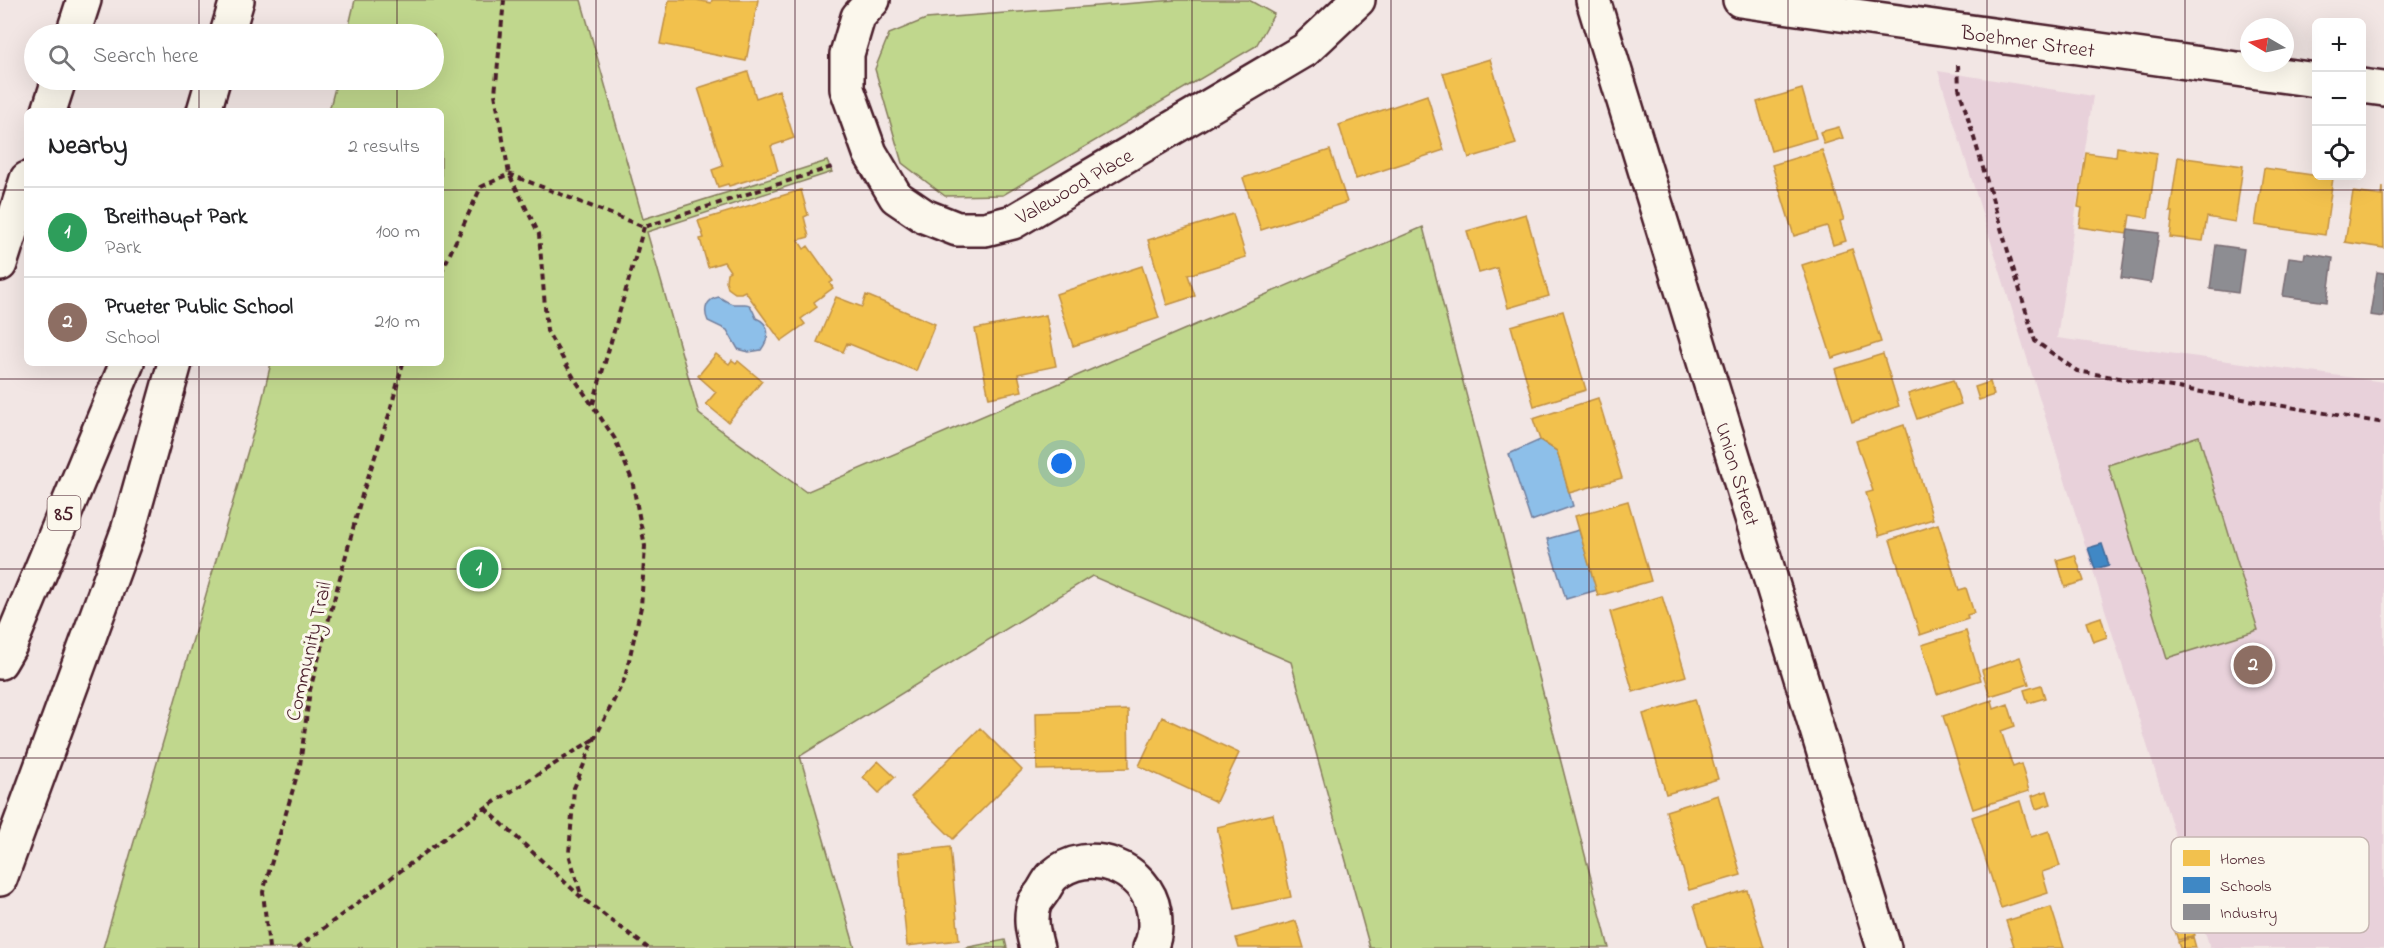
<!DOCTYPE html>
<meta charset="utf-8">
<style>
body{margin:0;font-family:"Indie Flower",sans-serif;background:#f2f2f2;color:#202124}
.controls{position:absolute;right:18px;top:18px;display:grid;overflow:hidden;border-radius:9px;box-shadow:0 6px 24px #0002}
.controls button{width:54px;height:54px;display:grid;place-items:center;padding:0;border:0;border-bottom:2px solid #e0e0e0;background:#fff;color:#202124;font:30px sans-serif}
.compass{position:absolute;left:2240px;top:18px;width:54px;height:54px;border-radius:50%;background:#fff;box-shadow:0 6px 24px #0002;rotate:279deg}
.you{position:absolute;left:1062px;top:464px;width:21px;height:21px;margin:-15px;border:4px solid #fff;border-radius:50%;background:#1a73e8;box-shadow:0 0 0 9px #1a73e833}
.badge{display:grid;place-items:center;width:39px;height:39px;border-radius:50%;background:#111827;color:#fff;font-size:20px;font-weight:700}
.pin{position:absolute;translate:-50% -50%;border:3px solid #fff;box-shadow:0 2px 6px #0006}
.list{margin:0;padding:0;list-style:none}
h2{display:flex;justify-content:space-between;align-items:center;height:78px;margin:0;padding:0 24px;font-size:26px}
h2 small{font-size:20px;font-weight:400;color:#757577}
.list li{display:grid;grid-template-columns:39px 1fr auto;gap:18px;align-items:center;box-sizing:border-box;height:90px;padding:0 24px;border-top:2px solid #e0e0e0}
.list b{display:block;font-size:22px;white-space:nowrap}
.list p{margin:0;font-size:20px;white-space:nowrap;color:#757577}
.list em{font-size:20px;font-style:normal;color:#757577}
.icon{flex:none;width:33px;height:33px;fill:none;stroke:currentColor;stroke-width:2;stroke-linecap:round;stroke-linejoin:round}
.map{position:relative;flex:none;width:2384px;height:948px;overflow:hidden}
.search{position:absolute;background:#fff;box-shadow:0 6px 24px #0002;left:24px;top:24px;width:420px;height:66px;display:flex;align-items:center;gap:15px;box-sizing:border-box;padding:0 21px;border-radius:33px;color:#757577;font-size:22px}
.panel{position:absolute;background:#fff;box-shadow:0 6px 24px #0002;left:24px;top:108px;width:420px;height:258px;border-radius:9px}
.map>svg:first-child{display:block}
.built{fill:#e8d1da}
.green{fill:#c0d78d;stroke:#857b5c;stroke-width:1.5}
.water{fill:#8dbfe9;stroke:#727f9d;stroke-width:1.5}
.homes{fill:#f2c14e;stroke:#c09044;stroke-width:1.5}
.schools{fill:#3f88c5;stroke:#426897;stroke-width:1.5}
.industry{fill:#8d8d92;stroke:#796c73;stroke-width:1.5}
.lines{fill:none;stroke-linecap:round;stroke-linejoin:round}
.minor-casing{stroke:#4a1f2b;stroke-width:38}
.motorway-casing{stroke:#4a1f2b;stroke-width:38}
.path{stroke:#4a1f2b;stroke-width:4;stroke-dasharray:6 4.5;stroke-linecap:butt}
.minor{stroke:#fbf7ec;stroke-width:33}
.motorway{stroke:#fbf7ec;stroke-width:33}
.grid{fill:none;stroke:#4a1f2b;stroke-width:1.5;stroke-opacity:0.55}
.labels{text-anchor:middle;stroke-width:6;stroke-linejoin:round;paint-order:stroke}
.shield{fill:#fbf7ec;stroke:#7f6065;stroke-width:1.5}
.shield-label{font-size:20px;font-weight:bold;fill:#4a1f2b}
.street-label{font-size:21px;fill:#4a1f2b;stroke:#fbf7ec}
.key{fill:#fbf7ec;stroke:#c6b6b2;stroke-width:1.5}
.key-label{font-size:16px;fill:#4a1f2b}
</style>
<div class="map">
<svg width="2384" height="948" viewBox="0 0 2384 948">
<rect width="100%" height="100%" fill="#f2e6e4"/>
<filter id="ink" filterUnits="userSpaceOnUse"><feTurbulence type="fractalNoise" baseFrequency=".0167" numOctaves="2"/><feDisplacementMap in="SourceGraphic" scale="12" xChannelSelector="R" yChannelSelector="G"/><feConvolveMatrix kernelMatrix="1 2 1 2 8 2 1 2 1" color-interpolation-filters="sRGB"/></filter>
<g filter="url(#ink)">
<!-- built -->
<path class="built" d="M 1938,71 L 2093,96 L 2057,338 L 2384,382 L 2384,948 L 2210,948 Z"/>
<!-- green -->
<path class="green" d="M 355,0 L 581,0 L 643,219 L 827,161 L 832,172 L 647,232 L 699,414 L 806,492 L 1423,227 L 1609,948 L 1370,948 L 1291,662 L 1092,576 L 800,756 L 855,948 L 103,948 L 260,409 L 271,363 L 441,363 L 441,111 L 329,111 L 337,80 L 434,80 L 434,34 L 347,34 Z
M 1175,0 L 1249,0 L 1274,14 L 1256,46 L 1003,195 L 945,196 L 902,163 L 875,69 L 889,34 L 926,19 Z
M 2199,436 L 2258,630 L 2167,658 L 2108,465 Z
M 1005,940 L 1007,948 L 964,948 Z"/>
<!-- water -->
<path class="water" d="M 719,297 C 723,299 728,303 733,304 C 751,305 748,299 756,318 C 771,324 770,338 761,350 L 749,352 L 738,349 L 727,330 L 708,321 C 703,310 706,299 719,297 Z
M 1540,440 L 1557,451 L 1573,506 L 1531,521 L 1509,454 Z
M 1579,530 L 1597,590 L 1566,599 L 1547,539 Z"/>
<!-- homes -->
<path class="homes" d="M 669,0 L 696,0 L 711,3 L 712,0 L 758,0 L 746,61 L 660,44 Z
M 1490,59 L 1516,144 L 1469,158 L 1443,73 Z
M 748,72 L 756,98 L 779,90 L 794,138 L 771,146 L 778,171 L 729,186 L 728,184 L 718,187 L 712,170 L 723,166 L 698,88 Z
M 1802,89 L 1816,138 L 1771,151 L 1757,102 Z
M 1427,95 L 1444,150 L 1356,179 L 1339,125 Z
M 1839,127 L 1843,138 L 1824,144 L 1820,132 Z
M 2117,147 L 2157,153 L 2148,218 L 2130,215 L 2127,234 L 2079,227 L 2082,208 L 2078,207 L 2086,153 L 2116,157 Z
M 1330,150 L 1347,202 L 1261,230 L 1243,178 Z
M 1822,150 L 1844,220 L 1840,221 L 1846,241 L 1833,245 L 1827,226 L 1794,236 L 1772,165 Z
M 2178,157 L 2243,166 L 2235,222 L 2207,217 L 2203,241 L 2170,237 L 2173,212 L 2170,212 Z
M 2264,168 L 2333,178 L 2325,235 L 2255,225 Z
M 2383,186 L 2384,248 L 2345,242 L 2353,192 L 2382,196 Z
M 801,190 L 808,215 L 804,217 L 809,237 L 798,240 L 804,249 L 808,246 L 833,281 L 830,283 L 833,288 L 814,302 L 817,307 L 801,319 L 805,324 L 781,341 L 745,291 L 741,293 L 735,293 L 728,288 L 726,281 L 727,273 L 730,271 L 724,262 L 708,267 L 700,239 L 704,238 L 698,221 Z
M 1233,214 L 1246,257 L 1188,275 L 1195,296 L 1167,305 L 1148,240 Z
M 1526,214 L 1549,296 L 1508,308 L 1497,268 L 1479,273 L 1467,231 Z
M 1852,249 L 1881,342 L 1832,358 L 1802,265 Z
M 1142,266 L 1159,318 L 1073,346 L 1056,294 Z
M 866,295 L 935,324 L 916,371 L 847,343 L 843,352 L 817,342 L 836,297 L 862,307 Z
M 1563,311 L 1586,390 L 1534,406 L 1511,326 Z
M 1046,315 L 1056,366 L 1018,374 L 1022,391 L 989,398 L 975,329 Z
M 716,354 L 729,364 L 732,360 L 736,363 L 738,361 L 762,381 L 728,422 L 706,404 L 716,392 L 698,376 Z
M 1883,354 L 1899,406 L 1852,422 L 1835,369 Z
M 1953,380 L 1961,404 L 1917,419 L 1908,394 Z
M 1990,382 L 1994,395 L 1979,400 L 1975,387 Z
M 1598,398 L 1622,478 L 1569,493 L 1557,451 L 1540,440 L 1533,419 Z
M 1904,425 L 1933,519 L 1879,536 L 1866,493 L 1873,491 L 1856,441 Z
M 1628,501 L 1651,581 L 1598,596 L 1575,516 Z
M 1938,524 L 1959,590 L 1966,588 L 1974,613 L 1967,615 L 1968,619 L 1920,635 L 1890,540 Z
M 2075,555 L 2084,581 L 2065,587 L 2057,560 Z
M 1662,596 L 1686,676 L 1633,692 L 1610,612 Z
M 2101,617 L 2107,637 L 2093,642 L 2086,622 Z
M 1966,631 L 1981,680 L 1937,694 L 1922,645 Z
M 2020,657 L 2029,684 L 1990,696 L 1982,670 Z
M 2041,685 L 2045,698 L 2028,703 L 2024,690 Z
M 1695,699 L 1718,779 L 1666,794 L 1643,714 Z
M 1992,700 L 1994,709 L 2008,704 L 2015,726 L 2001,731 L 2013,767 L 2021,764 L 2029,791 L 1973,809 L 1943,716 Z
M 1128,710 L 1129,768 L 1037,770 L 1036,713 Z
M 1162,717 L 1239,753 L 1216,802 L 1139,766 Z
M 980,728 L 1022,770 L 953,839 L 911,797 Z
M 878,761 L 895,777 L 879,793 L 863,777 Z
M 2047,791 L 2051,804 L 2036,809 L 2032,796 Z
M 1718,795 L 1741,875 L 1689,890 L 1666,811 Z
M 2020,801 L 2031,837 L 2049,831 L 2060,866 L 2042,872 L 2048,893 L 2001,908 L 1972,817 Z
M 1273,814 L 1291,897 L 1235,909 L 1217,827 Z
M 950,847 L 959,940 L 907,946 L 898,853 Z
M 1747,890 L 1764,948 L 1707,948 L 1694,905 Z
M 2051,907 L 2064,948 L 2008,948 L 2014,946 L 2006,921 Z
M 2189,916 L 2195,935 L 2178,940 L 2172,922 Z
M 1296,921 L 1304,948 L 1239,948 L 1236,938 Z
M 2193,937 L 2196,948 L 2180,948 L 2178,942 Z"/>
<!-- schools -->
<path class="schools" d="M 2102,544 L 2109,565 L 2095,569 L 2088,548 Z"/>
<!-- industry -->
<path class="industry" d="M 2128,229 L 2159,233 L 2151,283 L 2121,278 Z
M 2216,245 L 2244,249 L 2238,293 L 2210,289 Z
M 2305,253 L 2333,258 L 2327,302 L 2283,296 L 2289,257 L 2304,259 Z
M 2377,272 L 2384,273 L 2384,317 L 2370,315 Z"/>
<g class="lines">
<!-- minor casing -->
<g class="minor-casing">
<path id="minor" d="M 873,0 L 858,17 L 847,54 L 847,89 L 870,153 L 896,197 L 924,216 L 957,229 L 985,229 L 1013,222 L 1305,50 L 1358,0
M 1593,0 L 1884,948
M 1740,0 L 2316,80
M 2362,86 L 2384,89
M 1037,948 C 1033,933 1029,917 1035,902 C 1037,899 1041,894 1043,891 C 1046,886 1049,880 1053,876 C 1089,844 1147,868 1154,912 C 1156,925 1156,936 1150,948"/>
</g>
<!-- motorway casing -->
<g class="motorway-casing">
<path id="motorway" d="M 73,34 L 84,0
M 227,34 L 237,0
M 49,111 L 59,80
M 204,111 L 213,80
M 0,264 L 27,179
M 0,662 L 10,645 L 127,363
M 0,879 L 128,531 L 175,363"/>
</g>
<!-- path -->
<path class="path" d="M 504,0 L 495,94 L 509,174 L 539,234 L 547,331 L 574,378 L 615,439 L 632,480 L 645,546 L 641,607 L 625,678 L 595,738 L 574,788 L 569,854 L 582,898
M 1958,65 L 1959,88 L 2035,341 L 2077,371 L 2384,423
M 509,174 L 644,227 L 835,166
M 441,273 L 481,187 L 509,174
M 593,404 L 644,227
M 485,808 L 582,898 L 648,948
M 269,948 L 263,892 L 300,765 L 310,690 L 362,495 L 389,415 L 403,363
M 297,948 L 485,808 L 594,739"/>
<!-- minor -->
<use href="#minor" class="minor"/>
<!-- motorway -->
<use href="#motorway" class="motorway"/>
</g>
</g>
<!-- grid -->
<path class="grid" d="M 199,0 L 199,34M 397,0 L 397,34M 596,0 L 596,948M 795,0 L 795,948M 993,0 L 993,948M 1192,0 L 1192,948M 1391,0 L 1391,948M 1589,0 L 1589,948M 1788,0 L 1788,948M 1987,0 L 1987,948M 2185,0 L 2185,948M 199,80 L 199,111M 397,80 L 397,111M 0,190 L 27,190M 441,190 L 2384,190M 199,363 L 199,948M 397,363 L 397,948M 0,379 L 2384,379M 0,569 L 2384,569M 0,758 L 2384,758"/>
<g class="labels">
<!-- shield labels -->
<rect class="shield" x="47.5" y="496" width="33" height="34" rx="4.5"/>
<g class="shield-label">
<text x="64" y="520">85</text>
</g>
<!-- street labels -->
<g class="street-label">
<text transform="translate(2028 41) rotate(8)" y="7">Boehmer Street</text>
<text transform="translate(1074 186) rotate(-30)" y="7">Valewood Place</text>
<text transform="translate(1738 474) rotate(73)" y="7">Union Street</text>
<text transform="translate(308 651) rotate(-77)" y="7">Community Trail</text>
</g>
</g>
<!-- legend -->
<rect x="2171" y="837" width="198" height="96" rx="9" class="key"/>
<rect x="2183" y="850" width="27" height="16" fill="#f2c14e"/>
<rect x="2183" y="877" width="27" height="16" fill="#3f88c5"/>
<rect x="2183" y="904" width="27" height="16" fill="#8d8d92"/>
<g class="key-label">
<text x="2220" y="864">Homes</text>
<text x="2220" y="891">Schools</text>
<text x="2220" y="918">Industry</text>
</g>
</svg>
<div class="controls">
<button>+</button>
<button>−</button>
<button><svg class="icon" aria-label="locate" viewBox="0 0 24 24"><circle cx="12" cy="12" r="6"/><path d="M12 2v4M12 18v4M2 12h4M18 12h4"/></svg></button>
</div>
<svg class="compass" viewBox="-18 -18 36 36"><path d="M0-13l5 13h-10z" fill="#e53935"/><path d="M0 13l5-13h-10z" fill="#757577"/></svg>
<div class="you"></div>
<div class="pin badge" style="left:479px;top:569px;background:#2e9e5b">1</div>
<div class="pin badge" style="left:2253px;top:665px;background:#8d6e63">2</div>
<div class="search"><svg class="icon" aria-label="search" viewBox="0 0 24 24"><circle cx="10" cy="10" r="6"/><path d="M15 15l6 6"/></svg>Search here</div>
<section class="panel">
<h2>Nearby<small>2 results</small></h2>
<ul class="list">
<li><span class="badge" style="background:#2e9e5b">1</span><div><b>Breithaupt Park</b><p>Park</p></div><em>100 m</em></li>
<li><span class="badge" style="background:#8d6e63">2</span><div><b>Prueter Public School</b><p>School</p></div><em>210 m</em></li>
</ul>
</section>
</div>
